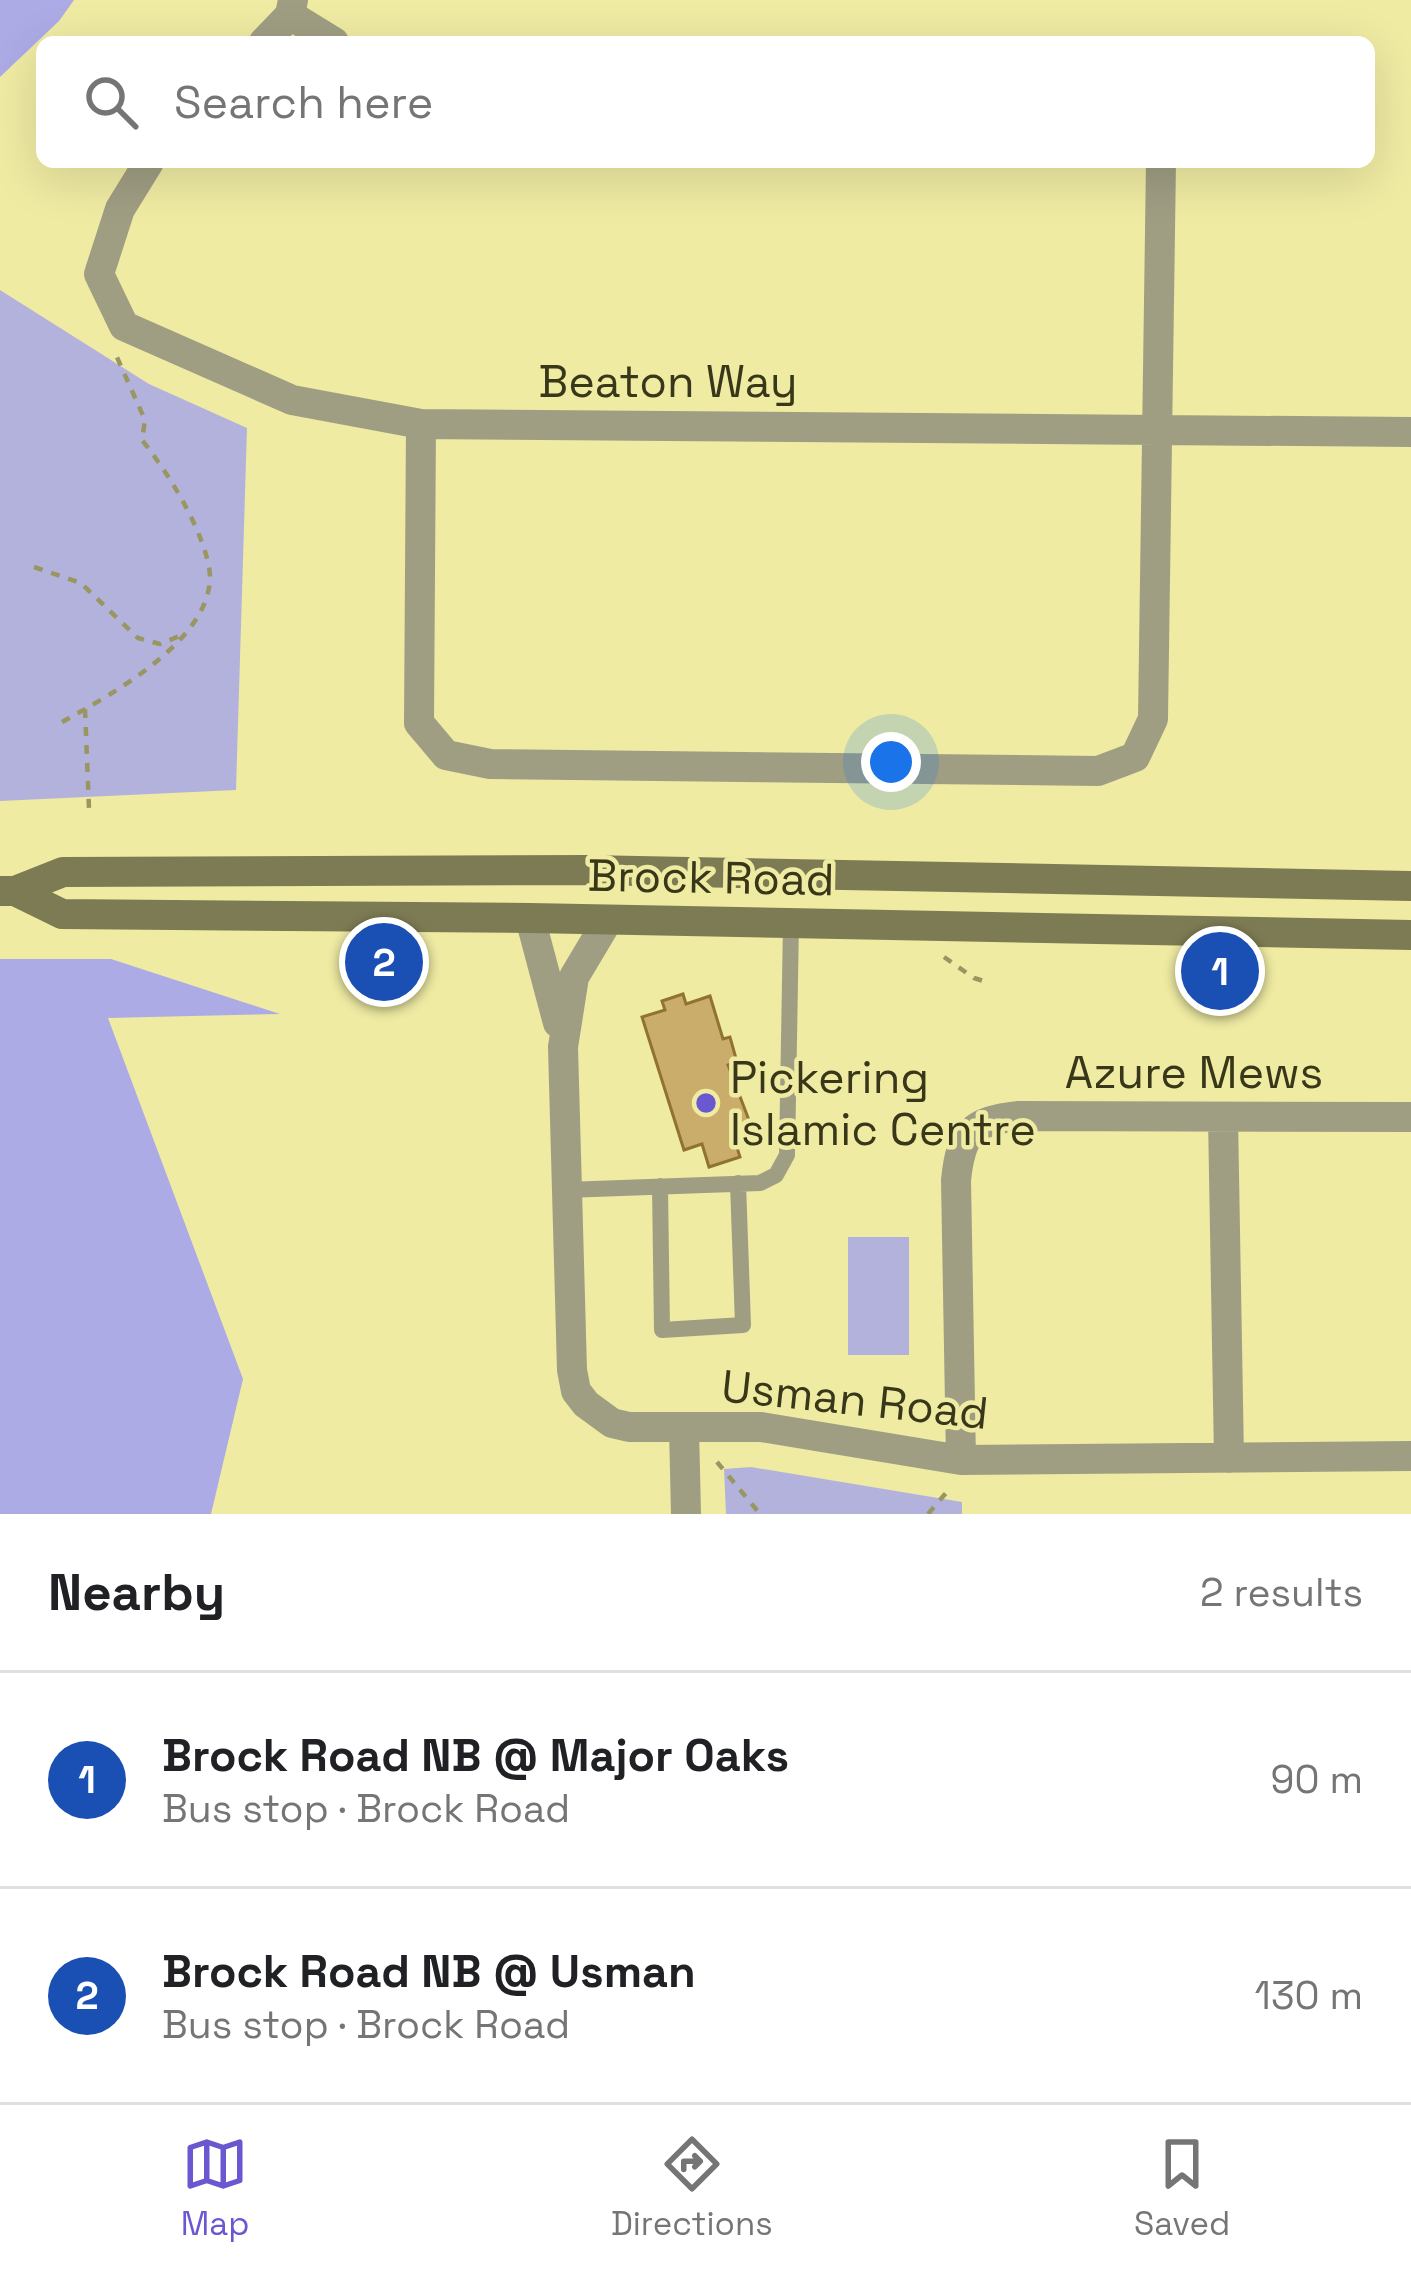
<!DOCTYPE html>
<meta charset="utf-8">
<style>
body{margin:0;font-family:"Space Grotesk",sans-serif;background:#f2f2f2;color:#202124}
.you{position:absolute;left:891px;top:762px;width:42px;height:42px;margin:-30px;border:9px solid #fff;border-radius:50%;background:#1a73e8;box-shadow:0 0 0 18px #1a73e833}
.badge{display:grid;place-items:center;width:78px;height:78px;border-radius:50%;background:#6a58d1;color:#fff;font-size:39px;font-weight:700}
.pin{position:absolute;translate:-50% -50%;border:6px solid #fff;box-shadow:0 3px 12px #0006}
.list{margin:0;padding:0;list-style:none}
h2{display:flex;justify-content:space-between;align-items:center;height:156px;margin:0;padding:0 48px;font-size:51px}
h2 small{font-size:39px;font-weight:400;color:#757577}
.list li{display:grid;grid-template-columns:78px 1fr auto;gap:36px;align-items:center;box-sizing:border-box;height:216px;padding:0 48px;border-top:3px solid #e0e0e0}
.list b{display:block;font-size:45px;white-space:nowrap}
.list p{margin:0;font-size:39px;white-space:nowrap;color:#757577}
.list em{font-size:39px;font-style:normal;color:#757577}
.icon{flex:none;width:66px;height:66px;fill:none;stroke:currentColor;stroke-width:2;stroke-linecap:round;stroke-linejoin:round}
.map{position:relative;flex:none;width:1411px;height:1514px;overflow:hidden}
.search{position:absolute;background:#fff;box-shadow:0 12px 48px #0002;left:36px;right:36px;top:36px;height:132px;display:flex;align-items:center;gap:30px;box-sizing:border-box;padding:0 42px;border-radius:18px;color:#757577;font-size:45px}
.sheet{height:588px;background:#fff}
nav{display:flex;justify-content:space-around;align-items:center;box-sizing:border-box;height:168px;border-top:3px solid #e0e0e0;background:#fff;font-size:33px;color:#757577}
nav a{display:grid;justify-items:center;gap:6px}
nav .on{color:#6a58d1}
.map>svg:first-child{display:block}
.green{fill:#b3b2dd}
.forest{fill:#adabe6}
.building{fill:#cbad6b;stroke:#907331;stroke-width:3}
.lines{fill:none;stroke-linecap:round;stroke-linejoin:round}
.path{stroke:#999662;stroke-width:4.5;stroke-dasharray:9 9;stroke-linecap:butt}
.lane{stroke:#9f9e83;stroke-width:16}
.street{stroke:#9f9e83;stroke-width:30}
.secondary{stroke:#7d7b53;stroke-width:30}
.poi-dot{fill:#6a58d1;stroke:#efeba3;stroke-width:4.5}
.labels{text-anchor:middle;stroke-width:9;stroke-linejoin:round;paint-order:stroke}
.street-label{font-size:45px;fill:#39371a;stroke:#efeba3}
.poi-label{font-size:45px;fill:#39371a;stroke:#efeba3;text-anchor:start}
</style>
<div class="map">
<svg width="1411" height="1514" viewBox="0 0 1411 1514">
<rect width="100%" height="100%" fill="#efeba3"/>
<!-- green -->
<path class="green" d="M 0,290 L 149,384 L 247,428 L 236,790 L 0,801 Z
M 848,1237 L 909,1237 L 909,1355 L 848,1355 Z
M 751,1467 L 962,1502 L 962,1514 L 726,1514 L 724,1469 Z"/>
<!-- forest -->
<path class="forest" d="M 0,0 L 74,0 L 59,21 L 0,77 Z
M 0,959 L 111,959 L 280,1014 L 108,1018 L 243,1379 L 211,1514 L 0,1514 Z"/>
<!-- building -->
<path class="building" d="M 683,994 L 686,1004 L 710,996 L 723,1039 L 730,1037 L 737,1062 L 728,1065 L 752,1128 L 733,1135 L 740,1157 L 709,1167 L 702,1144 L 684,1150 L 642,1017 L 665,1010 L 662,1001 Z"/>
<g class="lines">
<!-- path -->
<path class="path" d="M 34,567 L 81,583 L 138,638 L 160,644 L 182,635
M 85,709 L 89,809
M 62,722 C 112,694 226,633 208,562 C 198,521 168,473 142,440 L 145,420 L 116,355
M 944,957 L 974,978 L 990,983
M 717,1462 L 760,1514
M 928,1514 L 946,1493"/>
<!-- lane -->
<path class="lane" d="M 660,1186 L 662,1330 L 743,1325 L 738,1183
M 566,1190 L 760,1183 L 776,1175 L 787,1155 L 791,923"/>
<!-- street -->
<path class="street" d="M 290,15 L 334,42
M 264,42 L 290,15 L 293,0
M 149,162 L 120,209 L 99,274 L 124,326 L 292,400 L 421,424 L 1411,432
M 421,424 L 419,723 L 446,755 L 490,764 L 1098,771 L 1135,757 L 1153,719 L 1161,162
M 530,918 L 558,1023
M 608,920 L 574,977 L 563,1047 L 572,1370 L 576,1391 L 586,1404 L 612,1423 L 629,1427 L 761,1427 L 961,1460 L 1411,1456
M 1223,1117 L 1229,1458
M 684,1428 L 686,1514
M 961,1460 L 956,1180 C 961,1132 972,1121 1019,1116 L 1411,1117"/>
<!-- secondary -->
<path class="secondary" d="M 0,891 L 15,891 L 63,872 L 588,870 L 1411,886
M 15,891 L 62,914 L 530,918 L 1411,935"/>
</g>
<!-- markers -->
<circle class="poi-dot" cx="706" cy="1103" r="12"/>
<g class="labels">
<!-- street labels -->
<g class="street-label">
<text x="668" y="397">Beaton Way</text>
<text transform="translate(711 877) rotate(1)" y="16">Brock Road</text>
<text x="1194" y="1088">Azure Mews</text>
<text transform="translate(855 1399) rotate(6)" y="16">Usman Road</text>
</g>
<!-- poi labels -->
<g class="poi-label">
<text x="730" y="1093">Pickering<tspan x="730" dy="52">Islamic Centre</tspan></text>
</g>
</g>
</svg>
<div class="you"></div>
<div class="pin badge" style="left:1220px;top:971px;background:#1a4fb4">1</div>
<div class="pin badge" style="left:384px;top:962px;background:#1a4fb4">2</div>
<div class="search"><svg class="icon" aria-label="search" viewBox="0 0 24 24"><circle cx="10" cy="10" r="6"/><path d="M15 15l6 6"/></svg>Search here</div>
</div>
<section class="sheet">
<h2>Nearby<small>2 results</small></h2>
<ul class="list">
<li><span class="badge" style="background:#1a4fb4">1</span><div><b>Brock Road NB @ Major Oaks</b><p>Bus stop · Brock Road</p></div><em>90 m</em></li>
<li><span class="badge" style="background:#1a4fb4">2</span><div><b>Brock Road NB @ Usman</b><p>Bus stop · Brock Road</p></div><em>130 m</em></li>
</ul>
</section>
<nav>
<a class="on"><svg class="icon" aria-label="map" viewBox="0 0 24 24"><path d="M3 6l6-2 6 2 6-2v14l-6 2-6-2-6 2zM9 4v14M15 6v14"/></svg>Map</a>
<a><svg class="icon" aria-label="directions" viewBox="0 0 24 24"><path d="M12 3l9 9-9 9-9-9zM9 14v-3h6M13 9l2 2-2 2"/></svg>Directions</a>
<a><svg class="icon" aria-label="saved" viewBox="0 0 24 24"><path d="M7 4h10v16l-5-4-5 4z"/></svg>Saved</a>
</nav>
